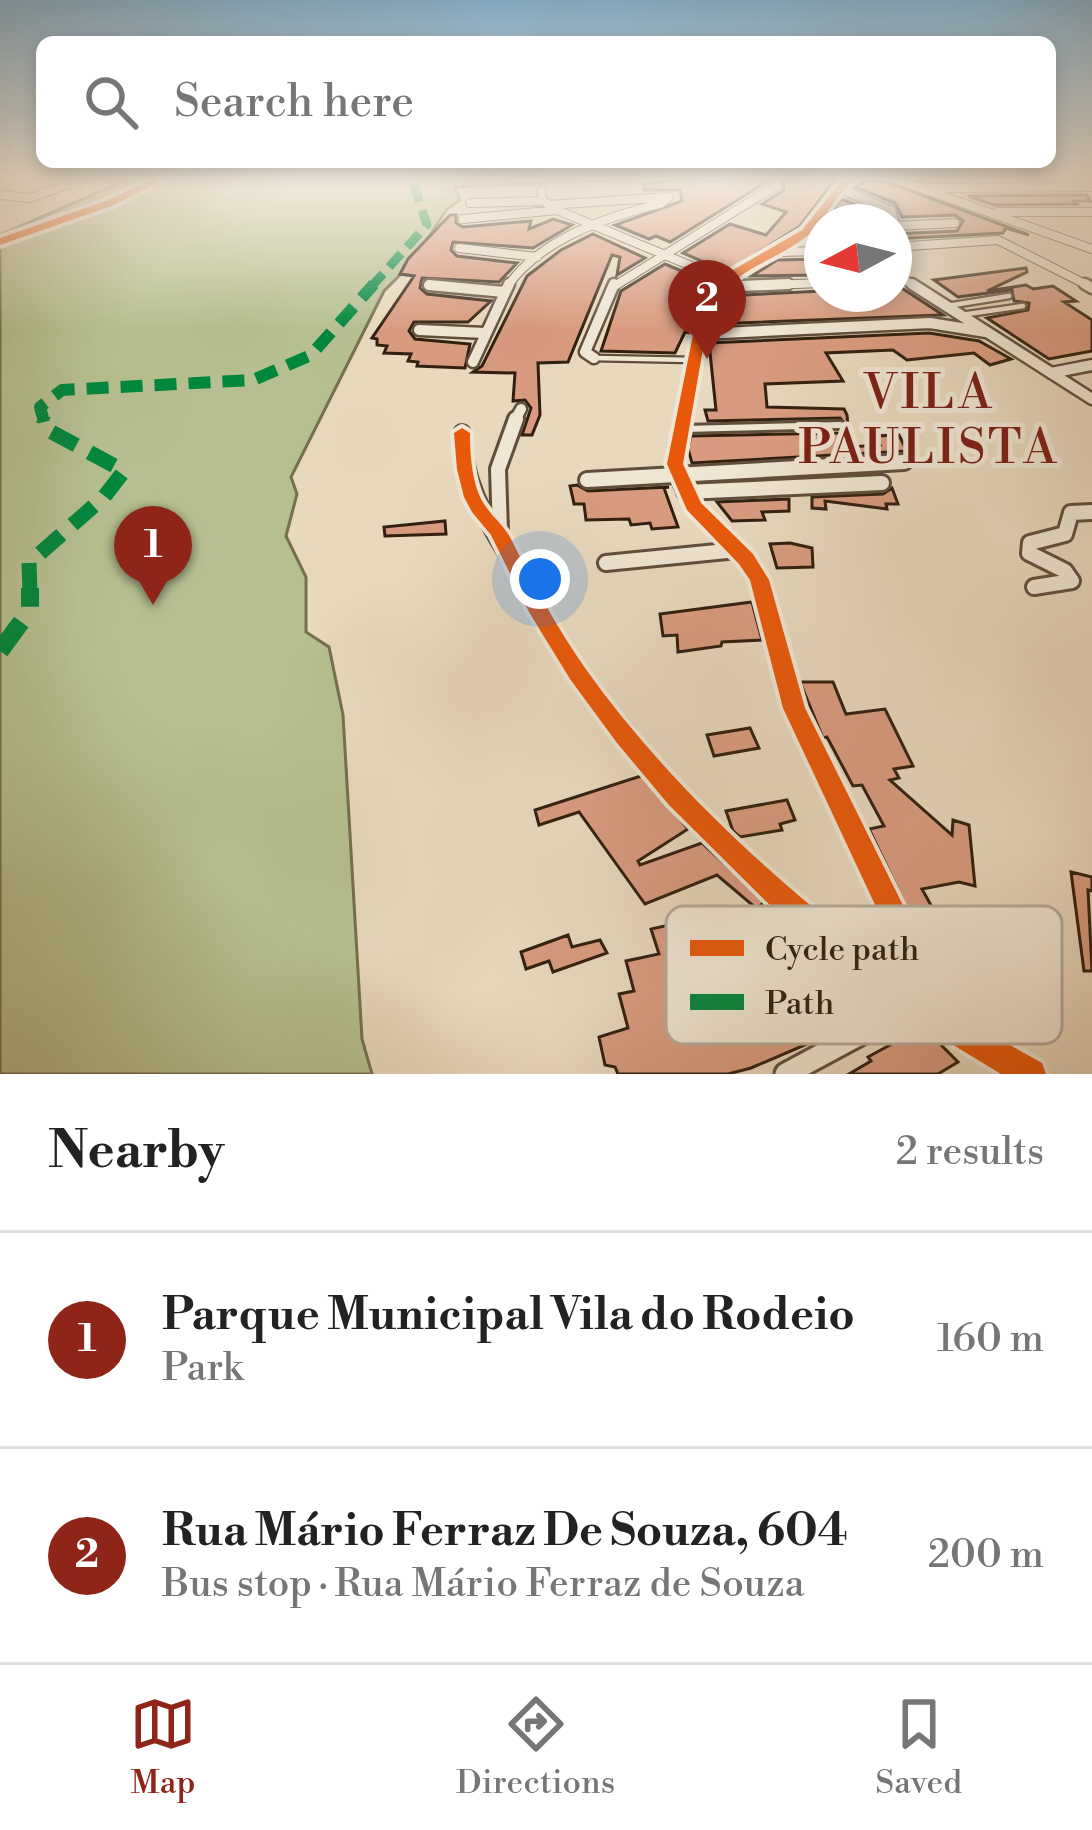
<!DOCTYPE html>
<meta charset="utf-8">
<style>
body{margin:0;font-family:"Libre Bodoni",serif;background:#f6f6f6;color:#222}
.compass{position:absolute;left:804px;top:204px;width:108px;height:108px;border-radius:50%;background:#fff;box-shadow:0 6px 18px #0003;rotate:263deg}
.you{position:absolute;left:540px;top:579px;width:42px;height:42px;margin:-30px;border:9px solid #fff;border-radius:50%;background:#1a73e8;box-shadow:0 0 0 18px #1a73e833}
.badge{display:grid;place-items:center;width:78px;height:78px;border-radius:50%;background:#8f2418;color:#fff;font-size:39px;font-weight:700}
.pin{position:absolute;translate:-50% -99px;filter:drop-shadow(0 3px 6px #0008)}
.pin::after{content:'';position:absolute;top:63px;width:42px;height:36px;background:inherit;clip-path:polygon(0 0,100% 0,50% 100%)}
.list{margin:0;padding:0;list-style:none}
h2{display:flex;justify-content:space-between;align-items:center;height:156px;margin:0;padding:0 48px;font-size:51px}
h2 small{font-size:39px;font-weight:400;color:#767676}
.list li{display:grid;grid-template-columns:78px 1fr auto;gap:36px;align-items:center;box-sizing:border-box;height:216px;padding:0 48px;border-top:3px solid #e0e0e0}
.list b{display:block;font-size:45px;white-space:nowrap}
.list p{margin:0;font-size:39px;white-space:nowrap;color:#767676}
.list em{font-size:39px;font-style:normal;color:#767676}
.icon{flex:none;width:66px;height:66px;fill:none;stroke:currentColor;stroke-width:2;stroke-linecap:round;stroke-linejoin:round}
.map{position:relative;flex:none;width:1092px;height:1074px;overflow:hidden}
.search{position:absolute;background:#fff;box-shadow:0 6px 18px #0003;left:36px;right:36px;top:36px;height:132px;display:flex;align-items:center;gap:30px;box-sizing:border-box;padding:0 42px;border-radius:18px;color:#767676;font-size:45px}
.sheet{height:588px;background:#fff}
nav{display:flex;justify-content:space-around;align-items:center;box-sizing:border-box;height:168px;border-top:3px solid #e0e0e0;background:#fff;font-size:33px;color:#767676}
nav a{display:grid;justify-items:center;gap:6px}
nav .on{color:#8f2418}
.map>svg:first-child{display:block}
.green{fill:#b6bf91;stroke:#747050;stroke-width:3}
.building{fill:#d99b80;stroke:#31200f;stroke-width:3}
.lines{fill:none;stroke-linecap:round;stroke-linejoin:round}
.lane-far1-casing{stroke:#5f4e3a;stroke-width:9}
.lane-casing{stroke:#5f4e3a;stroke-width:12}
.street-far4-casing{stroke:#5f4e3a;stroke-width:10}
.street-far3-casing{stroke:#5f4e3a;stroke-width:15}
.street-far2-casing{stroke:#5f4e3a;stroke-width:20}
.street-far1-casing{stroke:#5f4e3a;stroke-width:22}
.street-casing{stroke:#5f4e3a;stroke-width:27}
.lane-far1{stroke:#f0e6d4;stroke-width:4.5}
.lane{stroke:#f0e6d4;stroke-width:6}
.street-far4{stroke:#f0e6d4;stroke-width:8}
.street-far3{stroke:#f0e6d4;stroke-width:10}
.street-far2{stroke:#f0e6d4;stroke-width:14}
.street-far1{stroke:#f0e6d4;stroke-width:16}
.street{stroke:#f0e6d4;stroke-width:21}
.quiet-far3{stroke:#00873e;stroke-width:9;stroke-dasharray:18 9;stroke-linecap:butt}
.quiet-far2{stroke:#00873e;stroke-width:12;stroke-dasharray:22 12;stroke-linecap:butt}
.quiet-far1{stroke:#00873e;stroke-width:15;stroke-dasharray:28 15;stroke-linecap:butt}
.quiet{stroke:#00873e;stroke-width:18;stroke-dasharray:36 18;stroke-linecap:butt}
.cycleway-casing{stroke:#f0e6d4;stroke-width:8}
.cycleway{fill:#e8590c;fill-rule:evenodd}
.labels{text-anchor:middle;stroke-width:10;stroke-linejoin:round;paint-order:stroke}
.quarter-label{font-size:48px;letter-spacing:3px;fill:#7a1f14;stroke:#f0e6d4}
.key{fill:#f0e6d4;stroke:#b7ab99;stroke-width:3}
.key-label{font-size:33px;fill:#31200f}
</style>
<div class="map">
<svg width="1092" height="1074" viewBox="0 0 1092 1074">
<rect width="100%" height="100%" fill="#e8d8bd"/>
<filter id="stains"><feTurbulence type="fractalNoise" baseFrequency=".00167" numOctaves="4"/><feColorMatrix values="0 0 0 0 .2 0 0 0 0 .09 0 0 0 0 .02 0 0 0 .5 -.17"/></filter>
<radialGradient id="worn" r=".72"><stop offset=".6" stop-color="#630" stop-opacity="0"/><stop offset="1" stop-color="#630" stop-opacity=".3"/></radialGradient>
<!-- green -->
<path class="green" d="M 129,179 L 656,179 L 454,187 L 460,200 L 447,209 L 410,265 L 384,291 L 291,477 L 297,494 L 286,536 L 306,577 L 306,632 L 329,647 L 343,715 L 362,1039 L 372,1074 L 0,1074 L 0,235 Z"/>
<!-- building -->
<path class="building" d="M 674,179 L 758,179 L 768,181 L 670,242 L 656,236 L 649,239 L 615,225 L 682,201 L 680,190 L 644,190 L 644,185 Z
M 783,179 L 835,179 L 800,226 L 727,272 L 683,253 L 730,224 L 766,235 L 786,212 L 762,204 L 784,190 Z
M 868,180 L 887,182 L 1029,235 L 1006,228 L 1003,233 L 894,239 L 894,234 L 957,231 L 963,221 L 955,215 L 902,217 L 895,203 L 855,187 Z
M 1087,195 L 1090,201 L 1074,201 L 1077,204 L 994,205 L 968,196 Z
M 841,199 L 884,216 L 886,222 L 827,218 Z
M 450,215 L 456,215 L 456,223 L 463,227 L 531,221 L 529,229 L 553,219 L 572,225 L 533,248 L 453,242 L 451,250 L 457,256 L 517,263 L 499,282 L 422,278 L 420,288 L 427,294 L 491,301 L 468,322 L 414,322 L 409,331 L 415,339 L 470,344 L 465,368 L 417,366 L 418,362 L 408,361 L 411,354 L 384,353 L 387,346 L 377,345 L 377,339 L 372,338 L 414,276 L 400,274 L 408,259 Z
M 593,234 L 645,258 L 617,275 L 620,257 L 612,255 L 568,362 L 538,363 L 540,415 L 532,435 L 522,435 L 531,408 L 525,400 L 513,401 L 515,373 L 473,372 L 482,366 L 527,276 L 561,250 Z
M 822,259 L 822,275 L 752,276 L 777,260 Z
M 665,264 L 710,283 L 690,333 L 685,332 L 675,353 L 601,351 L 621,291 Z
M 1026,268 L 1027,272 L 987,291 L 1026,285 L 1033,289 L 1053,286 L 1076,301 L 1064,302 L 1092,320 L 1092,351 L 1049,359 L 987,318 L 1028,310 L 1029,303 L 1014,301 L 1012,290 L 958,297 L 934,280 Z
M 894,283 L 943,315 L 711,324 L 725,296 L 822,291 L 894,294 Z
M 929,333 L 979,341 L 1011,359 L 990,365 L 974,353 L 907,360 L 893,350 L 826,353 L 843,381 L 765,384 L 767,407 L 844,409 L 847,415 L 850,447 L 880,445 L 875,436 L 899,435 L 907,451 L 692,463 L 688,449 L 691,436 L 840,433 L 847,426 L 840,418 L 708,421 L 705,410 L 716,410 L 709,343 Z
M 577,485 L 588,491 L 669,487 L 664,488 L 678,527 L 652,529 L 650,523 L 631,525 L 629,519 L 586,520 L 584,504 L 574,504 L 573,499 L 570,486 Z
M 892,488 L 898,504 L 886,504 L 887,509 L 825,501 L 826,509 L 812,508 L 812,497 L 883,494 Z
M 789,499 L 789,511 L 762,512 L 765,520 L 732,521 L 717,502 Z
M 445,521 L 446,534 L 385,536 L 384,527 Z
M 790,543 L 812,548 L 813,567 L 777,568 L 770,544 Z
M 752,602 L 762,640 L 722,642 L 721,646 L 678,652 L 677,635 L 663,636 L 660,614 Z
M 800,682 L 833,682 L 846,714 L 885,709 L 913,766 L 894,769 L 899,778 L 890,780 L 952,835 L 953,820 L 969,825 L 975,886 L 959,882 L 922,889 L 948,936 L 923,942 L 869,829 L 884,826 L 862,785 L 853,786 L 827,737 L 823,738 Z
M 750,728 L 759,748 L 714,756 L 707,735 Z
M 644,775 L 688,829 L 638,861 L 640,865 L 702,843 L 765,901 L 757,909 L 717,875 L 645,904 L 579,812 L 539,825 L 535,810 Z
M 787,800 L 795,820 L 780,824 L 782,830 L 740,837 L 733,831 L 726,811 Z
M 1071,872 L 1092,877 L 1092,891 L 1088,890 L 1092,971 L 1084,971 Z
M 687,921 L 712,978 L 813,943 L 882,1000 L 847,1024 L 837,1015 L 821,1038 L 751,1068 L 728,1074 L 618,1074 L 615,1067 L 605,1065 L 599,1037 L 628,1028 L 619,994 L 634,991 L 626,961 L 659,954 L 651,929 Z
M 568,935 L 572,947 L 600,940 L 607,953 L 553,972 L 549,961 L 526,969 L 521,952 Z
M 923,1027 L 958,1062 L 938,1074 L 849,1074 L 871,1061 L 868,1057 Z"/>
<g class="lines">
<!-- lane-far1 casing -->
<g class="lane-far1-casing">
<path id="lane-far1" d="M 947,306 L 1009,296
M 961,315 L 1023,306
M 594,358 L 694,360"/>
</g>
<!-- lane casing -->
<g class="lane-casing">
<path id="lane" d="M 683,429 L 840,425"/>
</g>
<!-- street-far4 casing -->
<g class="street-far4-casing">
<path id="street-far4" d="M 895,179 L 1092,249
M 0,184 L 13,179
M 930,188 L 1092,187
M 839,189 L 891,210 L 896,226
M 541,191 L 543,201 L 557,210 L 725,280
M 0,195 L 30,198 L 83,179
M 470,203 L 543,201
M 548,205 L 669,197
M 998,212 L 1092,212
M 463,219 L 557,210
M 894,226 L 955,223
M 894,247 L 998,240 L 1091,287
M 459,248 L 537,257
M 779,252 L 822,251
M 894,273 L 916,287
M 429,285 L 454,287
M 507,287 C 541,238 607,217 662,203 L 669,197
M 613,287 L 777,185
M 719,287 L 806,232 L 843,183 L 852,179
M 719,287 L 822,283"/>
</g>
<!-- street-far3 casing -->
<g class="street-far3-casing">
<path id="street-far3" d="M 912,284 L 1092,399
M 1085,284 L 1092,288
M 429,285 L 504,292
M 719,287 L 788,284
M 419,330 L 485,333
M 701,334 L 930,323 L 986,332
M 594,358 L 585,352 L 614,284
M 473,362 L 509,284
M 1051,373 L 1092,365
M 514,422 L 521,409
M 683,422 L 702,320 L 721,284"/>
</g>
<!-- street-far2 casing -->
<g class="street-far2-casing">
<path id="street-far2" d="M 684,419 C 681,432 673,453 676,466 C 686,520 748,540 762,591
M 462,433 C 463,497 500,536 528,591
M 587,480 L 904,462
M 685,492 L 882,483
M 500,532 L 498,469 L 516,419
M 606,563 L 737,550
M 1034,587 L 1072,581 L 1065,571 L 1029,553 L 1030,543 L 1065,534 L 1071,513 L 1092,512"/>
</g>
<!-- street-far1 casing -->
<g class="street-far1-casing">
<path id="street-far1" d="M 526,588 L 577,673 L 685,805
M 761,588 L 794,708 L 841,805"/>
</g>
<!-- street casing -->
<g class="street-casing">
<path id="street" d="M 682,802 C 790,911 897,1000 1031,1074
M 839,802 L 947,1026
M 786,1074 L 914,1005"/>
</g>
<!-- lane-far1 -->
<use href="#lane-far1" class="lane-far1"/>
<!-- lane -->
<use href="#lane" class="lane"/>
<!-- street-far4 -->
<use href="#street-far4" class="street-far4"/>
<!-- street-far3 -->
<use href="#street-far3" class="street-far3"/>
<!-- street-far2 -->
<use href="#street-far2" class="street-far2"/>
<!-- street-far1 -->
<use href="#street-far1" class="street-far1"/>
<!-- street -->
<use href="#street" class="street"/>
<!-- quiet-far3 -->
<path class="quiet-far3" d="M 371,287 L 427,225 L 412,179"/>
<!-- quiet-far2 -->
<path class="quiet-far2" d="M 44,422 L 40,407 L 62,390 L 253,380 L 311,355 L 374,284"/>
<!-- quiet-far1 -->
<path class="quiet-far1" d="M 30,591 L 29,563 L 104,497 L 124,471 L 46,429 L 43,419"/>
<!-- quiet -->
<path class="quiet" d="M 0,651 L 30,610 L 30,588"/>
<!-- cycleway casing -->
<g class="cycleway-casing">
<path id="cycleway" d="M 152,179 L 165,179 L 114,205 L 0,245 L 0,238 L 106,201 Z
M 843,179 L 857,179 C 835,192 827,220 807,236 C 766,268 729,266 708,320 L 683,464 L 701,503 L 753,554 L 769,580 L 805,708 L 958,1016 L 1042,1063 L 1046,1074 L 1001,1074 L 904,1015 L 783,918 L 669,805 L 617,743 L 570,679 L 529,612 L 491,535 L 472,512 L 464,497 L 457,469 L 454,433 L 462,428 L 470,433 C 470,455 472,485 484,504 C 493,518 505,526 512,541 C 534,585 557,628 585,668 C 674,793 791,895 913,986 L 783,708 L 750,580 L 739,564 L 687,510 L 667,464 L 696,320 L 705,297 L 721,277 L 802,230 Z"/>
</g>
<!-- cycleway -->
<use href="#cycleway" class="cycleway"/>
</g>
<!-- sky -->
<linearGradient id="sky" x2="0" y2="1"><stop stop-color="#88b6d5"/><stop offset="0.54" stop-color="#f5ede1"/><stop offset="1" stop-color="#f5ede1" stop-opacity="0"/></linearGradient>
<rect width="1092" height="330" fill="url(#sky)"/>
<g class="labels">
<!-- quarter labels -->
<g class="quarter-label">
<text x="929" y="408">VILA<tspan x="929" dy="55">PAULISTA</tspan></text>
</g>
</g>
<!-- legend -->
<rect x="666" y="906" width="396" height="138" rx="18" class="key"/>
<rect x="690" y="940" width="54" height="16" fill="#e8590c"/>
<rect x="690" y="994" width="54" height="16" fill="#00873e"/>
<g class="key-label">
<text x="765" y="960">Cycle path</text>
<text x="765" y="1014">Path</text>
</g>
<rect width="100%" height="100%" filter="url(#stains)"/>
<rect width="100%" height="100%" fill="url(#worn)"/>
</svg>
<svg class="compass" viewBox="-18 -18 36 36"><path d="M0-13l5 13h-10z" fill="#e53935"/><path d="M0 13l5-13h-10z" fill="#767676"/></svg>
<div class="you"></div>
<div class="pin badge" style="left:153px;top:605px">1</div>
<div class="pin badge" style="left:707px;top:359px">2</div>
<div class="search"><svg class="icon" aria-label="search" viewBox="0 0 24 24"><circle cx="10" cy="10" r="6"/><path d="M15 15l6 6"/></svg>Search here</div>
</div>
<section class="sheet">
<h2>Nearby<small>2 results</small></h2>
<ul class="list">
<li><span class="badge">1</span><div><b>Parque Municipal Vila do Rodeio</b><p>Park</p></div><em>160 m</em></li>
<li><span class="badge">2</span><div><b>Rua Mário Ferraz De Souza, 604</b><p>Bus stop · Rua Mário Ferraz de Souza</p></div><em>200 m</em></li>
</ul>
</section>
<nav>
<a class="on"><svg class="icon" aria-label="map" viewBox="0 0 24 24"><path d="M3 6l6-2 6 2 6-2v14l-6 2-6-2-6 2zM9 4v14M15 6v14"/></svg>Map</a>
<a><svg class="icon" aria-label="directions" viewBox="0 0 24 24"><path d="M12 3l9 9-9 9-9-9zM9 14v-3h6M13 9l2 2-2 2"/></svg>Directions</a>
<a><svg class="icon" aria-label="saved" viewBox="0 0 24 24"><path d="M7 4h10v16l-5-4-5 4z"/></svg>Saved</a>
</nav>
